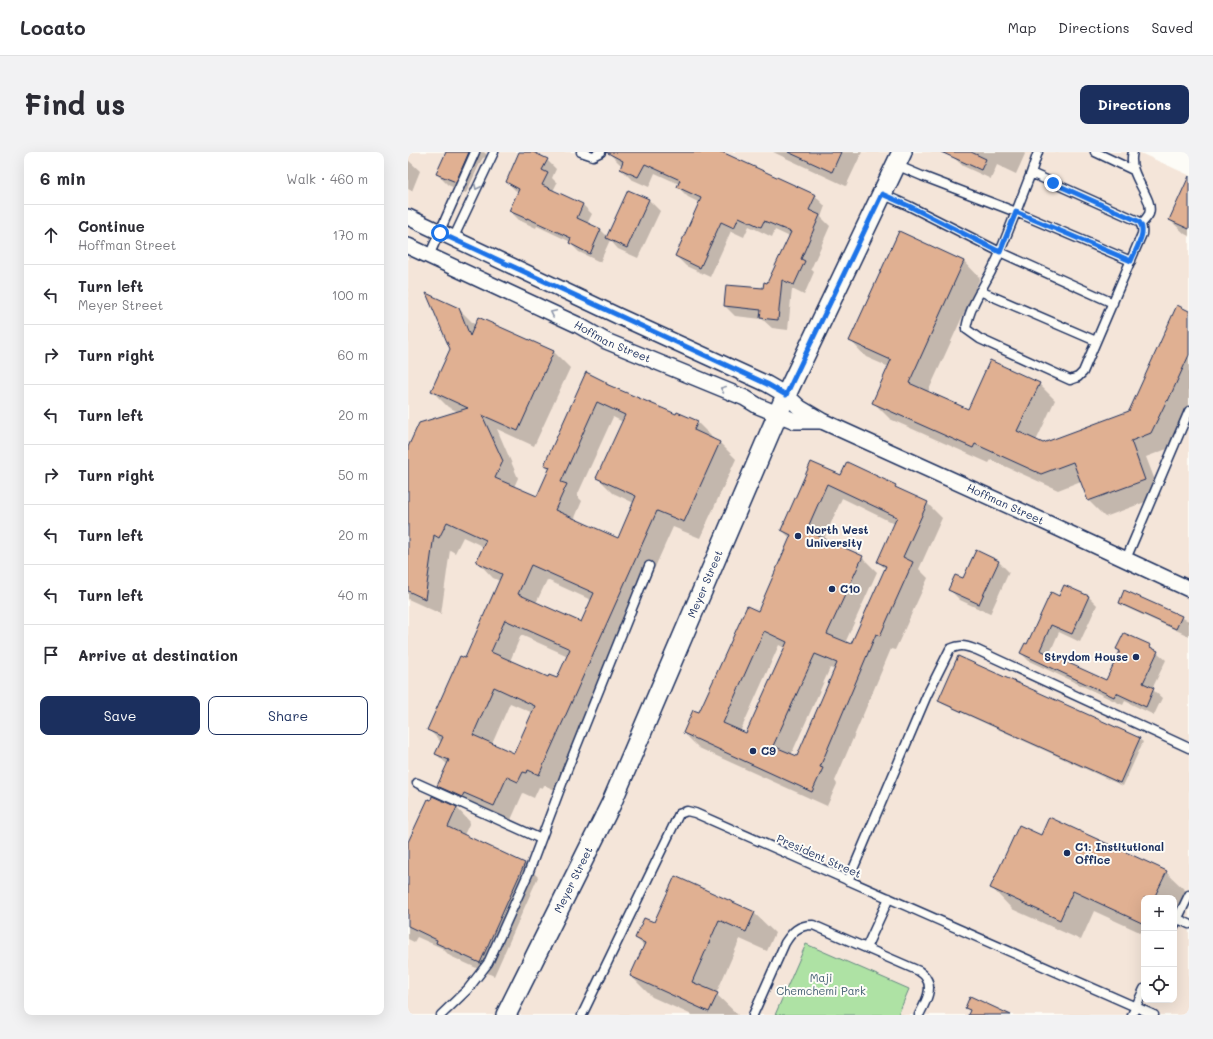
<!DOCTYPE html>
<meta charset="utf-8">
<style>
body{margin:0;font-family:Mali,sans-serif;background:#f2f2f3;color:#2b2b33}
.controls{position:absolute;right:12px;bottom:12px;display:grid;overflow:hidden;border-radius:8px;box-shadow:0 4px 16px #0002}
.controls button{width:36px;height:36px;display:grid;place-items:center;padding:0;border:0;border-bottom:1px solid #e1e1e2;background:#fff;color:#2b2b33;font:20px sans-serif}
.stop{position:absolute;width:12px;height:12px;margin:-9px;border:3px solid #1a73e8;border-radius:50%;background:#fff}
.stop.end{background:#1a73e8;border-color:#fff;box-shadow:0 1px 4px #0008}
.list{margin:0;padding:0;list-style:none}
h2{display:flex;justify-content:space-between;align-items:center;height:52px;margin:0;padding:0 16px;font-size:17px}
h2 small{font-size:13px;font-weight:400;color:#7c7c81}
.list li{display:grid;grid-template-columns:26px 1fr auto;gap:12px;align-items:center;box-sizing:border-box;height:60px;padding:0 16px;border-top:1px solid #e1e1e2}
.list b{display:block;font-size:15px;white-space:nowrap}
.list p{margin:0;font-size:13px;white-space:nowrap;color:#7c7c81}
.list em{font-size:13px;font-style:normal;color:#7c7c81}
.actions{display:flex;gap:8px;padding:12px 16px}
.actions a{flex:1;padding:9px 0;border:1px solid #1b2f5e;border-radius:8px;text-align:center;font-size:14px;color:#1b2f5e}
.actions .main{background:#1b2f5e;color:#fff}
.icon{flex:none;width:22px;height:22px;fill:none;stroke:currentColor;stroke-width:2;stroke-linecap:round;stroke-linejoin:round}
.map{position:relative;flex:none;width:781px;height:863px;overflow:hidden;border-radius:8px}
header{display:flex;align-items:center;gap:24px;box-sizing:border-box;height:56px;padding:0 20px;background:#fff;border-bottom:1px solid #e1e1e2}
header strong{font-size:19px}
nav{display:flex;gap:22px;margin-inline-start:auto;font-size:14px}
.intro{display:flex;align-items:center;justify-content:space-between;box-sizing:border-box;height:96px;padding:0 24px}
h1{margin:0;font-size:28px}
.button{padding:10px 18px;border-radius:8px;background:#1b2f5e;color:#fff;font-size:14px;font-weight:700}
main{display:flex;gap:24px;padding:0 24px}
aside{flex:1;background:#fff;border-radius:8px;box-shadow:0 4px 16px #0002}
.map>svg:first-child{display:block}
.built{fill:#f4e5d9;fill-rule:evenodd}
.green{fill:#aee2a4;stroke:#648881}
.shadow{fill:#0003;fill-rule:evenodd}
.building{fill:#e0b092;stroke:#1b2f5e;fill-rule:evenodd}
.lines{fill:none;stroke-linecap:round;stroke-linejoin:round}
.service-casing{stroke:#1b2f5e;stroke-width:11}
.minor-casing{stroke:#1b2f5e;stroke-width:18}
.tertiary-casing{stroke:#1b2f5e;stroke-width:22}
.service{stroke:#fdfcf7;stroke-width:8}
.minor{stroke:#fdfcf7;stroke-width:15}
.tertiary{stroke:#fdfcf7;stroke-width:19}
.oneway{stroke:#8c96aa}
.route{stroke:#1a73e8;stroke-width:5}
.poi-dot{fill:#1b2f5e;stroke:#fdfcf7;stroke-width:1.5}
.labels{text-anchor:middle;stroke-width:4;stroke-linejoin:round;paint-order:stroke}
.street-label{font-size:11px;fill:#1b2f5e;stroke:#fdfcf7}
.poi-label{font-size:11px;font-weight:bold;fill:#1b2f5e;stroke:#fdfcf7;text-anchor:start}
.park-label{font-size:11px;fill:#405c70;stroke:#fdfcf7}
</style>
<header>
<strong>Locato</strong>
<nav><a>Map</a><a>Directions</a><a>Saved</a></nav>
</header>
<div class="intro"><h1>Find us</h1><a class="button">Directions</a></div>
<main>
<aside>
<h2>6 min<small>Walk · 460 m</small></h2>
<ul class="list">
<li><svg class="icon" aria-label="ahead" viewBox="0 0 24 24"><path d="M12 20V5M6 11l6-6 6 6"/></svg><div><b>Continue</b><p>Hoffman Street</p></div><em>170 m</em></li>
<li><svg class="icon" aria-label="left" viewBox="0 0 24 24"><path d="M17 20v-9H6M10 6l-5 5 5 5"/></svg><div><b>Turn left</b><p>Meyer Street</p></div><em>100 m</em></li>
<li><svg class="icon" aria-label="right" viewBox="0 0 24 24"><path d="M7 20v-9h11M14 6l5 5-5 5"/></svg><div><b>Turn right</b></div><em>60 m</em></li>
<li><svg class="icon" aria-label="left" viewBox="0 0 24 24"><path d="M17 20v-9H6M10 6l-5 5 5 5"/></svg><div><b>Turn left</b></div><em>20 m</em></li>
<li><svg class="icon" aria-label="right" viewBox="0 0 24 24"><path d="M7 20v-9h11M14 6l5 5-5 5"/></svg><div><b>Turn right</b></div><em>50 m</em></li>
<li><svg class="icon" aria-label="left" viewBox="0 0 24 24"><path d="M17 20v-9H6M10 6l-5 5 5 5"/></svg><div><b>Turn left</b></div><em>20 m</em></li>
<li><svg class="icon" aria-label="left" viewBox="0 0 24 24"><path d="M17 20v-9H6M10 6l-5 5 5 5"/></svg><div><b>Turn left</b></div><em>40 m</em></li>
<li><svg class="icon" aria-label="arrive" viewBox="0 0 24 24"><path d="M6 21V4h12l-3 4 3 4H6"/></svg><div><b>Arrive at destination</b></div></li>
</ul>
<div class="actions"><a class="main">Save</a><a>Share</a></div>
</aside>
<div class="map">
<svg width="781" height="863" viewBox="0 0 781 863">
<rect width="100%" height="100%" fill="#fdfcf7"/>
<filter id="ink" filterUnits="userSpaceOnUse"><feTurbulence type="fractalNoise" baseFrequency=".025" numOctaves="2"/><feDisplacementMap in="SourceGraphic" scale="8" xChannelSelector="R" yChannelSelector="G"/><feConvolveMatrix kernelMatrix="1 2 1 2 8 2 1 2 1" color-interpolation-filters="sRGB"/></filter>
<g filter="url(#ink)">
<!-- built -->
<path class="built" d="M 0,0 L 730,0 L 781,23 L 781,863 L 0,863 ZM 736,746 L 766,746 L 766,848 L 736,848 Z"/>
<!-- green -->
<path class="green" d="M 398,792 L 501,837 L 490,863 L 367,863 Z"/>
<!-- shadow -->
<path class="shadow" d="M 39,0 L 76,0 L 79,3 L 78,5 L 75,6 L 73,9 L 58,41 L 40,33 L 29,22 Z
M 112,0 L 123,0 L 139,8 L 148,17 L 144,26 L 149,31 L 145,39 L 175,53 L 184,62 L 179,72 L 193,78 L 200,85 L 221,39 L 241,48 L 252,59 L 230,106 L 210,97 L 202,88 L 192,110 L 171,100 L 162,91 L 163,90 L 129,74 L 128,76 L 111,68 L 102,59 L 111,40 L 108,39 L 99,30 Z
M 202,0 L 311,0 L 407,44 L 417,54 L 413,65 L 422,74 L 403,117 L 406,120 L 396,143 L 384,137 L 380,178 L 364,176 L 354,167 L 327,164 L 317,154 L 356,137 L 382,85 L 367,78 L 364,85 L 341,74 L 336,85 L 323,79 L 302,125 L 278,114 L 268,104 L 292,51 L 280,45 L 270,35 L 271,32 L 247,21 L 241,35 L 223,27 L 213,17 L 214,13 L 212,12 L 201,1 Z
M 365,0 L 454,0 L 438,34 Z
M 547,0 L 615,0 L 617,2 L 608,22 L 589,13 L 583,27 L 555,14 L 545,5 Z
M 0,8 L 12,19 L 4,39 L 0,37 Z
M 781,26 L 781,84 L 777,82 L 762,68 Z
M 556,109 L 572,126 L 520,240 L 560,259 L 631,232 L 647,248 L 628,289 L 635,292 L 722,260 L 781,160 L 781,255 L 775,264 L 759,297 L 738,305 L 753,344 L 697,365 L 680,348 L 673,329 L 650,338 L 583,308 L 581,311 L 482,267 L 465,250 L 481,215 L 458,205 L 442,188 Z
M 51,157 L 68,174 L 146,200 L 162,216 L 126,294 L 89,277 L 110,326 L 106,335 L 129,346 L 142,317 L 137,313 L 198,230 L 202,234 L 268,264 L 289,270 L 305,286 L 304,287 L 312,291 L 328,307 L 292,386 L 265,375 L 147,638 L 136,633 L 135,636 L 131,635 L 126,646 L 115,641 L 102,670 L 46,650 L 30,634 L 40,613 L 28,602 L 33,590 L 20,577 L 57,508 L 92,429 L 85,426 L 70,410 L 76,395 L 55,385 L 47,401 L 42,398 L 33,462 L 0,447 L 0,297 L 51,260 L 40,255 L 24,239 L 43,197 ZM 205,265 L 215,270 L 189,325 L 205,341 L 226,351 L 210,388 L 166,368 L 174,349 L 169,344 ZM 139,428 L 183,448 L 173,471 L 128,451 ZM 113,483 L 160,504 L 149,528 L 140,527 L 102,509 ZM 102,551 L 125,561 L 106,602 L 84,592 Z
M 404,312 L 434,325 L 487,334 L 491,338 L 519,351 L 534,366 L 511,417 L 520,426 L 487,498 L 483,497 L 427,629 L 429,632 L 419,654 L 291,596 L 276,581 L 291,561 L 350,460 L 383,387 L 374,378 ZM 434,346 L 487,372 L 470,410 L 478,417 L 443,493 L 437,491 L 469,420 L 454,405 L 418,389 L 416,387 ZM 371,493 L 377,496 L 339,583 L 332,580 ZM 422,516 L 427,518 L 389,606 L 383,603 Z
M 590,409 L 601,420 L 582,462 L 552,448 L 541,437 L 556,428 Z
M 657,434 L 681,445 L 689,453 L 672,490 L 651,480 L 641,503 L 699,529 L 712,500 L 709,497 L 742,494 L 758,508 L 744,537 L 754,546 L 746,563 L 717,549 L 715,553 L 621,509 L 613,501 L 620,493 L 652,445 Z
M 717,440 L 781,469 L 781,484 L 715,454 L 712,451 Z
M 531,549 L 731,587 L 735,590 L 715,634 L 535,552 Z
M 25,645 L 49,656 L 62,670 L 56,683 L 116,711 L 130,725 L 86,824 L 42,804 L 34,796 L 9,785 L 6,790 L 0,787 L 0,692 Z
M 633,684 L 758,720 L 779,740 L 766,768 L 766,746 L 736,746 L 736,782 L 686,759 L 673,788 L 604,757 L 584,736 Z
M 346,761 L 367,781 L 359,799 L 332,787 L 308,842 L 330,863 L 284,863 L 244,845 L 223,824 L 236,794 L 228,786 L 247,772 Z"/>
<!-- building -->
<path class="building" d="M 38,0 L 61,0 L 48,30 L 28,22 Z
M 111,0 L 125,0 L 140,7 L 134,18 L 140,21 L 134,33 L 175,52 L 169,66 L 193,77 L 182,102 L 161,91 L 163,86 L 119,66 L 119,67 L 101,59 L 111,37 L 98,30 Z
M 198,0 L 314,0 L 408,43 L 401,58 L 412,63 L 393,107 L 397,109 L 386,133 L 374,128 L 370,168 L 352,166 L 353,158 L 316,154 L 318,133 L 355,136 L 356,130 L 359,131 L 383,80 L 356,69 L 353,75 L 331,65 L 326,76 L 313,70 L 292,116 L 267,104 L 293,46 L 269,35 L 272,28 L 237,12 L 230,25 L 212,17 L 215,9 Z
M 380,0 L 433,0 L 424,20 Z
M 533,0 L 563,0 L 578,7 L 573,18 Z
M 781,24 L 781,77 L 761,68 Z
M 220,38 L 241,47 L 219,96 L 198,86 Z
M 491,79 L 556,109 L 501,231 L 560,257 L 582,208 L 632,231 L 609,279 L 635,291 L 721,259 L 769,153 L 781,159 L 781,203 L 760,249 L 759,248 L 743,281 L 723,289 L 737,328 L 680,349 L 665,310 L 633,322 L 567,292 L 565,296 L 464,251 L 483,208 L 441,189 Z
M 18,141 L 51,156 L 62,184 L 70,165 L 146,199 L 110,279 L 74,263 L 95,309 L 87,326 L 129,344 L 142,315 L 136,313 L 178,220 L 198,230 L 198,232 L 268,262 L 269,260 L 290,269 L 286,278 L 312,290 L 276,370 L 249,359 L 131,623 L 120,618 L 119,621 L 115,620 L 110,630 L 99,625 L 86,654 L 56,641 L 54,645 L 29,634 L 41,608 L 27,602 L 35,585 L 19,578 L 52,504 L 57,506 L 94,422 L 68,410 L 78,388 L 39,370 L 31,386 L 26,383 L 17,447 L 0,439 L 0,295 L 11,271 L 60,256 L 23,239 L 42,197 ZM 189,250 L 217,263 L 188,326 L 228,344 L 210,386 L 147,358 L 159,332 L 153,330 ZM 123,413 L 186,441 L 173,470 L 110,442 ZM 97,468 L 162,497 L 149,526 L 141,523 L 140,525 L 83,500 ZM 86,535 L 127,554 L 106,601 L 65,583 Z
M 403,310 L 433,323 L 439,310 L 488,333 L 487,335 L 520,350 L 495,405 L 505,410 L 472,484 L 468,482 L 412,615 L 415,616 L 404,640 L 275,581 L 285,558 L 291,560 L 339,454 L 350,459 L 383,383 L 373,378 ZM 419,332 L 489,365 L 469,410 L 478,414 L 443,492 L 419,482 L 455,404 L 408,383 L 410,379 L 400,375 ZM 356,479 L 379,490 L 338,581 L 315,571 ZM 407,502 L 429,511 L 389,604 L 365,594 Z
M 568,398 L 591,409 L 571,452 L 540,438 L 547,423 L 555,426 Z
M 656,433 L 681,444 L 664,482 L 643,473 L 632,498 L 698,528 L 712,499 L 708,497 L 716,481 L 743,493 L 742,495 L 750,499 L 735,531 L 746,536 L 738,555 L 708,541 L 706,545 L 612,501 L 617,491 L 619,492 L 643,440 L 651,444 Z
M 716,438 L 774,464 L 768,477 L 711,451 Z
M 550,504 L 732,586 L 712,631 L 530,549 Z
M 24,644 L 49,655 L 40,675 L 117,711 L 72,811 L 28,791 L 29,788 L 0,774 L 0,690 L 20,647 L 23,648 Z
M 641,665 L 759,719 L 746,746 L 736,746 L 736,772 L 665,739 L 652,768 L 582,736 L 611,673 L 633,683 Z
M 267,724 L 347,760 L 338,780 L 311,768 L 284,830 L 310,841 L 301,860 L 222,824 L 237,791 L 227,786 L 236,766 L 246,770 Z
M 562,844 L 603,863 L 560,863 L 562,858 L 557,856 Z"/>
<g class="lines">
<!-- service casing -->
<g class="service-casing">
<path id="service" d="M 173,0 L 185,4 L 193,0
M 687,0 L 725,18
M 725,0 C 718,22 747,46 741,62 C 739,66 736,69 733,72
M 623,21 L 630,0
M 474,42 L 501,54 L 592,100 C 583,126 562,149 558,177 L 572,187 L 662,228 L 670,225 L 675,220 L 734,82 C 735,76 734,73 730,69 L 623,21 L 608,60 L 514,24 L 488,13
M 45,87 L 86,0
M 21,104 L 67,0
M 572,139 L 688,189
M 705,151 L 592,100 L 608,60 L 723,109
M 718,407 L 781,259
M 9,631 L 133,687
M 440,729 L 519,543 L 542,497 C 554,492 557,494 569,498 L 781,596
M 770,767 L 781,772
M 766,774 L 781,743
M 458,796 L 481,746
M 33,863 L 60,837 L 80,811 L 120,722 L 161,613 L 241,414
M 174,863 L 271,662 L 279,659 L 287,661 L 746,863
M 345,863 L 377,791 C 384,780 390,773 405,773 L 511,819 C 513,821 517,823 518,826 C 526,837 516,853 511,863
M 724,863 L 736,837"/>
</g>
<!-- minor casing -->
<g class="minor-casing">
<g id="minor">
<path id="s1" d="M 0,65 L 210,164 L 359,232 L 378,243 L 392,256 L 414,269 L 639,371 L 781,437"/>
<path id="s2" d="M 0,94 L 170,173 L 198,189 L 337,246 L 350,254 L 387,269 L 413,269"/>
</g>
</g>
<!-- tertiary casing -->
<g class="tertiary-casing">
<g id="tertiary">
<path id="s3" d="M 98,863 L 203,652 L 378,243 L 494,0"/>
</g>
</g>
<!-- service -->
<use href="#service" class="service"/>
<!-- minor -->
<use href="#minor" class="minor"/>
<!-- tertiary -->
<use href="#tertiary" class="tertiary"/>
</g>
<!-- one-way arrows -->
<defs><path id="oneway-chevron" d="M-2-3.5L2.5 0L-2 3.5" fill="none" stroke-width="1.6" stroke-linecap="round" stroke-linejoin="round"/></defs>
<g class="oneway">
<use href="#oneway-chevron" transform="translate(69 35) rotate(115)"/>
<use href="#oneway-chevron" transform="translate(145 161) rotate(-155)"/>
<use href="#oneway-chevron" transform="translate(315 237) rotate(-157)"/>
</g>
</g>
<g class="lines" filter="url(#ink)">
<!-- route -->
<path class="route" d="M 32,81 L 359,232 L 378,243 L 474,42 L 501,54 L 592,100 L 608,60 L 723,109 C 727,98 741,78 730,69 L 645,31"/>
</g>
<!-- markers -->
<g class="poi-dot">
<circle cx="390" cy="384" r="4"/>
<circle cx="424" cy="437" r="4"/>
<circle cx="728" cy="505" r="4"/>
<circle cx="345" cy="599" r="4"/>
<circle cx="659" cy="701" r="4"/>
</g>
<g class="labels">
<!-- street labels -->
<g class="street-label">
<text dy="4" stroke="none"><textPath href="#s2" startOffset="226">Hoffman Street</textPath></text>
<text dy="4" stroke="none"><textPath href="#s1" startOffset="664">Hoffman Street</textPath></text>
<text dy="4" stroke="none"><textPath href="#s3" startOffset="475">Meyer Street</textPath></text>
<text transform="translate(411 704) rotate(24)" y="4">President Street</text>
<text dy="4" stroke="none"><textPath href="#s3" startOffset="151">Meyer Street</textPath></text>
</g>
<!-- poi labels -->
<g class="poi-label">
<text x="398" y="382">North West<tspan x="398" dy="13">University</tspan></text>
<text x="432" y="441">C10</text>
<text x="720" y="509" text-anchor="end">Strydom House</text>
<text x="353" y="603">C9</text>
<text x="667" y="699">C1: Institutional<tspan x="667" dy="13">Office</tspan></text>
</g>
<!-- park labels -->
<g class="park-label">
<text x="413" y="830">Maji<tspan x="413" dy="13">Chemchemi Park</tspan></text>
</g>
</g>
</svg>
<div class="controls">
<button>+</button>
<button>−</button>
<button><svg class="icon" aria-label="locate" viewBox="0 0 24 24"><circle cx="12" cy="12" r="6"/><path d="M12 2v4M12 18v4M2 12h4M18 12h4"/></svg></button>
</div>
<div class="stop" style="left:32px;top:81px"></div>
<div class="stop end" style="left:645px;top:31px"></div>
</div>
</main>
